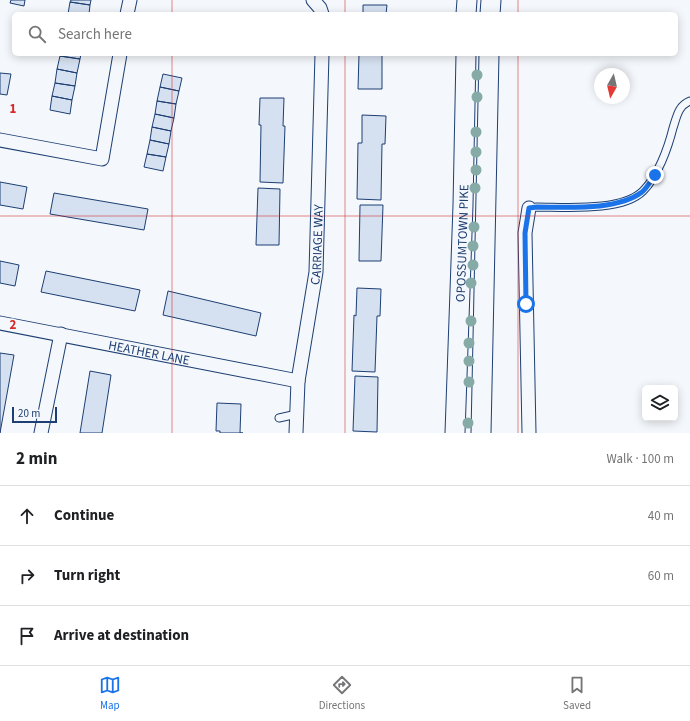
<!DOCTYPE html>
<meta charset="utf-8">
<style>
body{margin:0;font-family:"Source Sans 3",sans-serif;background:#f2f2f2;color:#202124}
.controls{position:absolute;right:12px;bottom:12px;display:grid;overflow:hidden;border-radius:6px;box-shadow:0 2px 10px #0003}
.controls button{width:36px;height:36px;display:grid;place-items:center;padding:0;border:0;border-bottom:1px solid #e0e0e0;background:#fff;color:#202124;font:20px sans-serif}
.compass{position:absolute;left:594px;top:68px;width:36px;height:36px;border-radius:50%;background:#fff;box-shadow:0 2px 10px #0003;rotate:188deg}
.scale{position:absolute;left:12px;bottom:10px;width:45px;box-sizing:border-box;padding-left:4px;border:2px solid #1d3f73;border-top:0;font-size:11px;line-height:14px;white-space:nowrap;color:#1d3f73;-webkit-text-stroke:3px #f4f7fb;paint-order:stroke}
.stop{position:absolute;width:12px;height:12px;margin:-9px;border:3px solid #1a73e8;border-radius:50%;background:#fff}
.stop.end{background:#1a73e8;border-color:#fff;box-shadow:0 1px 4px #0008}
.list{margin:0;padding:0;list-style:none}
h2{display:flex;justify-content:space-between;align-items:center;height:52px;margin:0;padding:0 16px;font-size:17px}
h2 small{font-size:13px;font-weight:400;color:#757577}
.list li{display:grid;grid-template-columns:26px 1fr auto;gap:12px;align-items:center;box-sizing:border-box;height:60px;padding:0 16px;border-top:1px solid #e0e0e0}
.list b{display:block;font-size:15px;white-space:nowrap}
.list em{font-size:13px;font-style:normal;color:#757577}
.icon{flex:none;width:22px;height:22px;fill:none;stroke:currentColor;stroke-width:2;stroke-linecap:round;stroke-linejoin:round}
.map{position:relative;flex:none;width:690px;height:433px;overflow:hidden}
.search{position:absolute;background:#fff;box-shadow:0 2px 10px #0003;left:12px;right:12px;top:12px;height:44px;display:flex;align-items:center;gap:10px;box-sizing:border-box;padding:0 14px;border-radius:6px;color:#757577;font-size:15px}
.sheet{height:232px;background:#fff}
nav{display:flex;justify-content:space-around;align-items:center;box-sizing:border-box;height:56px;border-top:1px solid #e0e0e0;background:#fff;font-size:11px;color:#757577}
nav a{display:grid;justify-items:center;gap:2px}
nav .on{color:#1a73e8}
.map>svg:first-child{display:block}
.building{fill:#d5e0f0;stroke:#1d3f73}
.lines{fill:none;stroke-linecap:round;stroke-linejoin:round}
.service-casing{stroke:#1d3f73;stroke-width:9}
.minor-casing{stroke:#1d3f73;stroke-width:15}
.secondary-casing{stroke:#1d3f73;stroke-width:21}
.service{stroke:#f4f7fb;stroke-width:7}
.minor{stroke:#f4f7fb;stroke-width:13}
.secondary{stroke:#f4f7fb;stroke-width:19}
.tree{fill:#86aba6}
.route{stroke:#1a73e8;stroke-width:5}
.grid{fill:none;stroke:#d62828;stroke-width:1;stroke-opacity:0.55}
.labels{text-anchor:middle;stroke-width:3;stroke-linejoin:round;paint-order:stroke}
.street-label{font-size:13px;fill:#1d3f73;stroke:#f4f7fb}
.grid-label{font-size:13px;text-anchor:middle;font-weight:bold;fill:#d62828;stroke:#f4f7fb;stroke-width:3;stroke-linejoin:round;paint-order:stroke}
</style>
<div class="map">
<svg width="690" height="433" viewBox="0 0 690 433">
<rect width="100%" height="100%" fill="#f4f7fb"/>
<!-- building -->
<path class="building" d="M 11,0 L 25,0 L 24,6 L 10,3 Z
M 71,0 L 91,0 L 90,5 L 70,2 Z
M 70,2 L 90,5 L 89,14 L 68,14 Z
M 363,5 L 387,5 L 386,14 L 363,14 Z
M 60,54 L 81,54 L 80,59 L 60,56 Z
M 359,54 L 382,54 L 382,89 L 358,89 Z
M 60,56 L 80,59 L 77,73 L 57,69 Z
M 57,69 L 77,73 L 75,86 L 55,83 Z
M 0,73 L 11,74 L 7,95 L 0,94 Z
M 163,74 L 182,78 L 179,91 L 160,87 Z
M 55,83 L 75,86 L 72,100 L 52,96 Z
M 160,87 L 179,91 L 176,104 L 157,101 Z
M 52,96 L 72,100 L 70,114 L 50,110 Z
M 260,98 L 284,98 L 283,126 L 285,126 L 283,183 L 260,182 L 261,125 L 259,125 Z
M 157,101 L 176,104 L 174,118 L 155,114 Z
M 155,114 L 174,118 L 171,131 L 152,127 Z
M 362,115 L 386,116 L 385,144 L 382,144 L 381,200 L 357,199 L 358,143 L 362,143 Z
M 152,127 L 171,131 L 169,144 L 150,140 Z
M 150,140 L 169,144 L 166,157 L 147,154 Z
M 147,154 L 166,157 L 163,171 L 144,167 Z
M 0,182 L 27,187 L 23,209 L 0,205 Z
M 258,188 L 280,189 L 279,245 L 256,245 Z
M 54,193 L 148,209 L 144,230 L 50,214 Z
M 360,205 L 383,205 L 381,261 L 359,261 Z
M 0,261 L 19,265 L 15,286 L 0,283 Z
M 46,271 L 140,290 L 135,311 L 41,292 Z
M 357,288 L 381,289 L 380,316 L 377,316 L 375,372 L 352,371 L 354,315 L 356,316 Z
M 168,291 L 261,313 L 256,336 L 163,315 Z
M 0,353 L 14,355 L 0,433 Z
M 90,371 L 111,375 L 102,433 L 80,433 Z
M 355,376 L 378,377 L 377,432 L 353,431 Z
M 217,403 L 241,404 L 240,433 L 243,433 L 220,433 L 220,431 L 216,431 Z"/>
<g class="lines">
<!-- service casing -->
<g class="service-casing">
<path id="service" d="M 529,208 L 537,207 C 565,207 622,212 643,191 C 658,176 668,148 673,128 C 677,116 678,106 690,101
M 279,418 L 297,414"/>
</g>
<!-- minor casing -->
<g class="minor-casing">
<g id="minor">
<path d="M 313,0 L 320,8 L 322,14"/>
<path d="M 127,14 L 130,0"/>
<path d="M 0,140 L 102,159 L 120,54"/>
<path d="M 529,208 L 525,233 L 529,433"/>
<path id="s1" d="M 0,323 L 298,381"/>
<path d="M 41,433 L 61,334"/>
<path id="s2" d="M 296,433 L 298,381 L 316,272 L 322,54"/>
</g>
</g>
<!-- secondary casing -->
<g class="secondary-casing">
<g id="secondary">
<path d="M 466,14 L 467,0"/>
<path d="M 490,14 L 491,0"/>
<path id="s3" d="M 455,433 L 463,205 L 466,54"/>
<path d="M 481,433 L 489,54"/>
</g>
</g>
<!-- service -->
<use href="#service" class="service"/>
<!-- minor -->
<use href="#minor" class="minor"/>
<!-- secondary -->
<use href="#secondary" class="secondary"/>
</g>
<!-- trees -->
<g class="tree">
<circle cx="477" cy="75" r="5.5"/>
<circle cx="477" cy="97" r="5.5"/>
<circle cx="476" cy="132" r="5.5"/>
<circle cx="476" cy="152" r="5.5"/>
<circle cx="476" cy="170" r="5.5"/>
<circle cx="475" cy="188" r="5.5"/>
<circle cx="474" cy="227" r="5.5"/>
<circle cx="473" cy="246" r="5.5"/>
<circle cx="473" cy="265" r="5.5"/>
<circle cx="471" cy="283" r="5.5"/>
<circle cx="471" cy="321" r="5.5"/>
<circle cx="469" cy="343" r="5.5"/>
<circle cx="469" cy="361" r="5.5"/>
<circle cx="469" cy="382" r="5.5"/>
<circle cx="468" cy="423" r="5.5"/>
</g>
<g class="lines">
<!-- route -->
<path class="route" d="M 526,304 L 525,233 L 529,208 L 537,207 C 567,207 617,211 642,192 C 647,188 651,180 655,175"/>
</g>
<!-- grid -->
<path class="grid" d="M 172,0 L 172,14M 345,0 L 345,14M 518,0 L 518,14M 172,54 L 172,433M 345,54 L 345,433M 518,54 L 518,433M 0,216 L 690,216"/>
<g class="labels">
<!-- street labels -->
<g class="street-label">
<text dy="5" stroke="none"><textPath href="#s2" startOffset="190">CARRIAGE WAY</textPath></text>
<text dy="5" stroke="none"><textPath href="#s3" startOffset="190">OPOSSUMTOWN PIKE</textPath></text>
<text dy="5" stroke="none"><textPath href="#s1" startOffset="152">HEATHER LANE</textPath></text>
</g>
</g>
<g class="grid-label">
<text x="13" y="113">1</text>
<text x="13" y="329">2</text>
</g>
</svg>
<div class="controls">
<button><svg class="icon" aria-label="layers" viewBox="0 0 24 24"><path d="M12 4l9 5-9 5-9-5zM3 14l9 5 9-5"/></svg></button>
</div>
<svg class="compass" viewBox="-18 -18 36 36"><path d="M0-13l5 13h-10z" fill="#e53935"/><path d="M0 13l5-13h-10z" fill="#757577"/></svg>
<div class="scale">20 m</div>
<div class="stop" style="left:526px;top:304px"></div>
<div class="stop end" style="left:655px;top:175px"></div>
<div class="search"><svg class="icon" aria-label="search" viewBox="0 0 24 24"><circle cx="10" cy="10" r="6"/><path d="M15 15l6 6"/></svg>Search here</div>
</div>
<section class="sheet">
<h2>2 min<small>Walk · 100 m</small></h2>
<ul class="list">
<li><svg class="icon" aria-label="ahead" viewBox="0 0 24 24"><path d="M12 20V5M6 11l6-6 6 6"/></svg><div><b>Continue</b></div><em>40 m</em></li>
<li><svg class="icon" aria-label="right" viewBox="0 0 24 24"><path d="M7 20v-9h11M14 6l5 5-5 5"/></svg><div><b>Turn right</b></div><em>60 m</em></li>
<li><svg class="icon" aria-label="arrive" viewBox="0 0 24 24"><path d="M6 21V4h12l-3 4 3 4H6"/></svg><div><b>Arrive at destination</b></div></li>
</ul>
</section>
<nav>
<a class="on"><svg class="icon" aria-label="map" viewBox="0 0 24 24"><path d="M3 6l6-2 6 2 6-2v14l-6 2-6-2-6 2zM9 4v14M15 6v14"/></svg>Map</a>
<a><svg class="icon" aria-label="directions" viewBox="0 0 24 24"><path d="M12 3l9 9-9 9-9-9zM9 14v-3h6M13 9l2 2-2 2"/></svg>Directions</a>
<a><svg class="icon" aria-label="saved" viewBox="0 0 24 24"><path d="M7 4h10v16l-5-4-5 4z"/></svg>Saved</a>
</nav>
